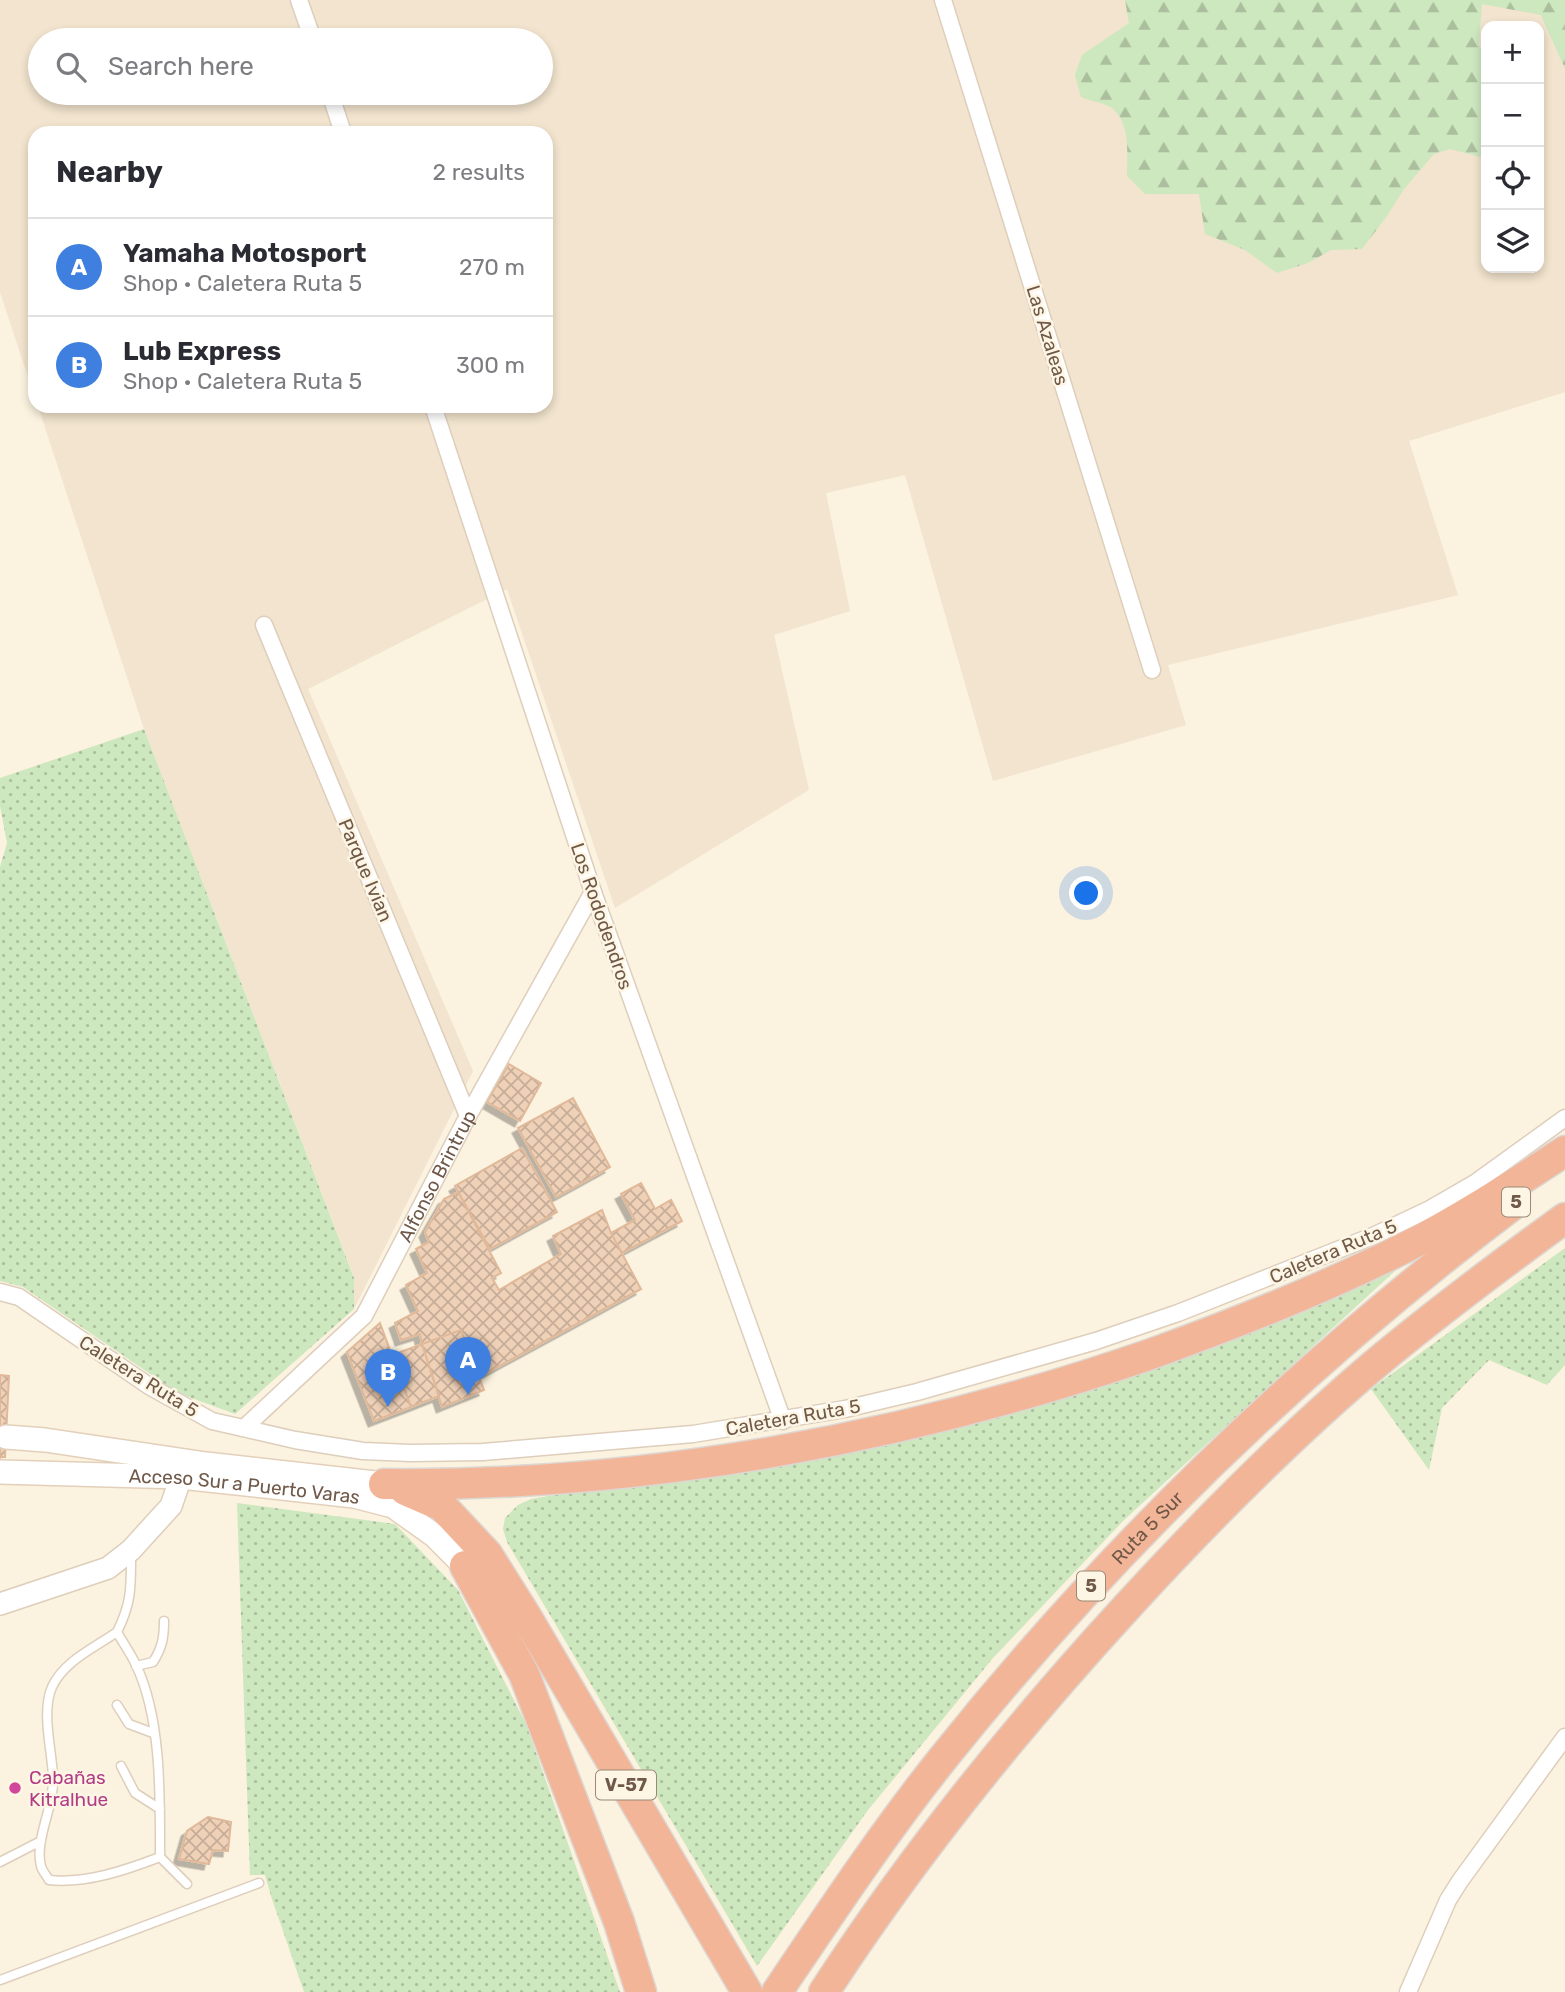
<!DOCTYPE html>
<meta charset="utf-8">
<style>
body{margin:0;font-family:Rubik,sans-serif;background:#f7f7f7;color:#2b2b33}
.controls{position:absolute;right:21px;top:21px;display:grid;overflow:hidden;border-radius:14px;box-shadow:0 4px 10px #0003}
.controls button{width:63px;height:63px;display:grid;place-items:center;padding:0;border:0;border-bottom:2px solid #e1e1e2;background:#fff;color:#2b2b33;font:35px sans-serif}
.you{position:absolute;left:1087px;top:894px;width:24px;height:24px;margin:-18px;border:5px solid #fff;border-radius:50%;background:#1a73e8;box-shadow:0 0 0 10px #1a73e833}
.badge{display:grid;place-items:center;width:46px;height:46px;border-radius:50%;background:#e17448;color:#fff;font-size:23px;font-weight:700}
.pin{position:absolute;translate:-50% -58px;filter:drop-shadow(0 2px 4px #0008)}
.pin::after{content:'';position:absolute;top:37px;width:24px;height:21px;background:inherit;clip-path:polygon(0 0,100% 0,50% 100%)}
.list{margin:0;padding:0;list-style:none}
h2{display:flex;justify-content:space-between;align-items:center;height:91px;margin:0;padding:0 28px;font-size:30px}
h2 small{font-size:23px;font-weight:400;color:#7c7c81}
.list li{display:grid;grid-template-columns:46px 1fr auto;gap:21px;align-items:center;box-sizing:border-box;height:98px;padding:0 28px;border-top:2px solid #e1e1e2}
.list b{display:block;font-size:26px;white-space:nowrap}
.list p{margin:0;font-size:23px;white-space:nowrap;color:#7c7c81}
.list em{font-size:23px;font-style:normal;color:#7c7c81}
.icon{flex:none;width:38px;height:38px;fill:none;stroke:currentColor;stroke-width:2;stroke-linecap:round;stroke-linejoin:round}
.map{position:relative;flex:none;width:1565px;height:1992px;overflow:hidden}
.search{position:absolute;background:#fff;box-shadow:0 4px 10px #0003;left:28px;top:28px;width:525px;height:77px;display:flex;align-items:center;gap:18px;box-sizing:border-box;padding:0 24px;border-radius:38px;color:#7c7c81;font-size:26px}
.panel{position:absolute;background:#fff;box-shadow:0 4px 10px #0003;left:28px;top:126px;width:525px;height:287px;border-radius:21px}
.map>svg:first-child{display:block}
.residential{fill:#f2e4ce;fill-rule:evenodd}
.grass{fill:url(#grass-dots)}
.forest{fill:url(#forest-firs)}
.building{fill:url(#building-cross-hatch);stroke:#e1b999;stroke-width:2;filter:url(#shadow)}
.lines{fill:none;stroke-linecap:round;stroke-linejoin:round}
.service-casing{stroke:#decebc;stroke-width:11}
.minor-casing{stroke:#decebc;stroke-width:19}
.tertiary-casing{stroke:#decebc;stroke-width:24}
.secondary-casing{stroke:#e3d0ba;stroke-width:26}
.motorway-casing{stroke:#ddd7d3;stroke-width:33}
.service{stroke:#fff;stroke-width:8}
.minor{stroke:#fff;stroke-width:16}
.tertiary{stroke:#fff;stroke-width:21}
.secondary{stroke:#fff;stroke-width:23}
.motorway{stroke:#f3b597;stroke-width:30}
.hotel-dot{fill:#d1479c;stroke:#fef6e4;stroke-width:2.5}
.labels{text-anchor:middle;stroke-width:5;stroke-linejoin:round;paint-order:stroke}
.shield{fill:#fef6e4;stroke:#9b8877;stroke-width:2}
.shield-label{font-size:18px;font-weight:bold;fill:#705948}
.street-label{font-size:19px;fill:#705948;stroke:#fef6e4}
.hotel-label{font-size:19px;fill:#b23c85;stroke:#fef6e4;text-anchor:start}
</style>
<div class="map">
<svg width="1565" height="1992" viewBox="0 0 1565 1992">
<defs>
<pattern id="grass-dots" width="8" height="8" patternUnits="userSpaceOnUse" patternTransform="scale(1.75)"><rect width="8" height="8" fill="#cde7bf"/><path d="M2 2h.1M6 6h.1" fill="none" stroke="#abbe9d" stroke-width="1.8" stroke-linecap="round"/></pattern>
<pattern id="forest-firs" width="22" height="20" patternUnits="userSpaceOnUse" patternTransform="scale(1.75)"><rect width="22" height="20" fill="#cde7bf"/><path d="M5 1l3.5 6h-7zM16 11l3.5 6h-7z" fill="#abbe9d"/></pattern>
<pattern id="building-cross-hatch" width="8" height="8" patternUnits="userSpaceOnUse" patternTransform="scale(1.75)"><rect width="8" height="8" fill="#efd1b8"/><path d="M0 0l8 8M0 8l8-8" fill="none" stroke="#c6ad98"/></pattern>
<filter id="shadow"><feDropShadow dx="-5.5" dy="5.5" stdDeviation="0" flood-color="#0004"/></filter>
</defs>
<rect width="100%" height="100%" fill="#fbf2df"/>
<!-- residential -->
<path class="residential" d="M 0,0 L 1565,0 L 1565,392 L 1409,441 L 1458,595 L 1168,665 L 1186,725 L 993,781 L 905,475 L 826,493 L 850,611 L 774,635 L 809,790 L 615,908 L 507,589 L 308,689 L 473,1071 L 354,1309 L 354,1277 L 144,729 L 38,406 L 546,406 L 546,133 L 35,133 L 35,398 L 0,292 ZM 1486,26 L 1539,26 L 1539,268 L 1486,268 ZM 40,40 L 541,40 L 541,93 L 40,93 Z"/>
<!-- grass -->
<path class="grass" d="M 144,729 L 354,1278 L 354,1309 L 235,1414 L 178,1393 L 23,1287 L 0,1281 L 0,867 L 7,843 L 0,806 L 0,778 Z
M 1565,1248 L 1565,1365 L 1547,1385 L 1489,1360 L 1442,1408 L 1429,1470 L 1371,1389 Z
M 1396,1270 L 1124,1520 L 993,1658 L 868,1810 L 757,1966 L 507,1542 L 503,1529 L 505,1518 L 518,1505 L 531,1499 L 578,1491 L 703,1479 L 755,1471 L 845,1453 L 924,1433 L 1375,1276 Z
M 237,1503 L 395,1524 L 458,1590 L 526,1724 L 620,1992 L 304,1992 L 271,1896 L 265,1875 L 250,1875 Z"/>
<!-- forest -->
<path class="forest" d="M 1125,0 L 1565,0 L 1565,69 L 1541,15 L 1482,4 L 1479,45 L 1486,58 L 1486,143 L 1484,158 L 1450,149 L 1434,154 L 1404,189 L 1387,216 L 1362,249 L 1331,250 L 1308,263 L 1277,273 L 1245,250 L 1205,234 L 1199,194 L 1145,194 L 1127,176 C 1127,154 1131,125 1113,109 C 1106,103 1090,101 1081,97 L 1075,75 L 1082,55 L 1129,23 Z"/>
<!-- building -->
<path class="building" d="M 509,1064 L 541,1083 L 520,1121 L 487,1102 Z
M 573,1098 L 610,1167 L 556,1197 L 518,1128 Z
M 522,1148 L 557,1212 L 490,1249 L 455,1186 Z
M 641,1183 L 655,1209 L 671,1200 L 682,1221 L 622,1253 L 611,1233 L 635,1220 L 621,1194 Z
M 458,1192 L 501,1273 L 492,1278 L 499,1290 L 561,1254 L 553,1236 L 602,1210 L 611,1233 L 641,1289 L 479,1377 L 461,1330 L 422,1344 L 420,1334 L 401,1340 L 395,1323 L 418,1311 L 406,1285 L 427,1273 L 416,1249 L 429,1242 L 425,1232 L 444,1199 Z
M 380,1323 L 411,1407 L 374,1421 L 347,1352 Z
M 461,1330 L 484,1390 L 442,1407 L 422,1344 Z
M 422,1344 L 439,1396 L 411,1407 L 392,1355 Z
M 0,1375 L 9,1376 L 5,1457 L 0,1457 Z
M 208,1817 L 231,1822 L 228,1851 L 213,1850 L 209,1864 L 179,1859 L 187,1831 Z"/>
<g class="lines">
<!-- service casing -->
<g class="service-casing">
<path id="service" d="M 131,1553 C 131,1586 132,1602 117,1632 C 123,1643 131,1654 136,1665 C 162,1719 160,1799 160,1857 L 187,1884
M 117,1632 C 94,1648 64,1661 52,1687 C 41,1712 52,1750 53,1777 C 55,1805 34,1840 41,1866 C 42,1871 47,1876 49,1880 C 86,1884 126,1870 160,1857
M 136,1666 L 153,1662 C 162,1648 164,1638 164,1621
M 117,1705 L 129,1724 L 153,1733
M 121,1766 L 135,1793 L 160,1809
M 0,1862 L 41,1841
M 0,1980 L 259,1883"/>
</g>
<!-- minor casing -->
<g class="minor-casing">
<g id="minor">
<path d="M 299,0 L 313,40"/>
<path d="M 943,0 L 1152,670"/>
<path d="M 330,93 L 343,133"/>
<path d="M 433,406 L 593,892 L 783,1421"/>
<path d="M 264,625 L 468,1116"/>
<path d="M 0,1292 L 19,1297 L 149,1386 L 212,1421 L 295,1440 L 363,1451 L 410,1453 L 483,1452 L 693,1434 L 845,1409 L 917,1392 L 1096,1341 L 1178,1313 L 1373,1236 L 1430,1209 L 1475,1183 L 1565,1118"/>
<path id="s1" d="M 244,1428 L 364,1316 L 468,1116 L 593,892"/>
<path d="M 1408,1992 L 1448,1900 L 1460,1881 L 1565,1737"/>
</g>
</g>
<!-- tertiary casing -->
<g class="tertiary-casing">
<path id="tertiary" d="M 0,1604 L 108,1568 L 131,1550 L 171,1506 L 181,1477"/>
</g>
<!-- secondary casing -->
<g class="secondary-casing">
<g id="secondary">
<path d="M 6,1437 L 45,1440 L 206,1464 L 384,1484"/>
<path id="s2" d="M 0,1472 L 181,1477 L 354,1496 L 393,1506 L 435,1536 L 465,1566"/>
</g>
</g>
<!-- motorway casing -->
<g class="motorway-casing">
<g id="motorway">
<path d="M 384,1484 C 644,1487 905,1439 1151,1354 C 1237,1323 1323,1289 1404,1248 C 1460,1220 1513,1185 1565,1151"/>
<path d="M 405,1490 L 442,1506 L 487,1554 L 526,1616 L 747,1992"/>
<path d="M 465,1566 L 524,1674 L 619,1922 L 641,1992"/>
<path id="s3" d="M 777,1992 C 831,1912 884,1832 944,1757 C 1109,1551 1301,1365 1511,1206"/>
<path d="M 824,1992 C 913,1855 1014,1730 1125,1609 C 1199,1528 1277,1449 1360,1377 C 1425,1321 1495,1269 1565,1218"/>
</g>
</g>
<!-- service -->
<use href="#service" class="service"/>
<!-- minor -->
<use href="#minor" class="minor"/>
<!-- tertiary -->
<use href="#tertiary" class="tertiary"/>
<!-- secondary -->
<use href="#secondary" class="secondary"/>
<!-- motorway -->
<use href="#motorway" class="motorway"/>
</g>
<!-- markers -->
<circle class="hotel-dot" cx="15" cy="1788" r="7"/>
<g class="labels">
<!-- shield labels -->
<g class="shield">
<rect x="1502" y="1187.5" width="28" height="29" rx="5"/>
<rect x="1077" y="1571.5" width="28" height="29" rx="5"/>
<rect x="596" y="1770.5" width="60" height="29" rx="5"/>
</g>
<g class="shield-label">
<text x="1516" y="1208">5</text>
<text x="1091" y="1592">5</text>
<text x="626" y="1791">V-57</text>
</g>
<!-- street labels -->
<g class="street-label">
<text transform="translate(1048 335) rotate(73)" y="7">Las Azaleas</text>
<text transform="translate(366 870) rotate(67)" y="7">Parque Ivian</text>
<text transform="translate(602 916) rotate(71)" y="7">Los Rododendros</text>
<text dy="7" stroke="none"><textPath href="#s1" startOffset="322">Alfonso Brintrup</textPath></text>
<text transform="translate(1333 1251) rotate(-23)" y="7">Caletera Ruta 5</text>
<text transform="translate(139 1376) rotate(32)" y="7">Caletera Ruta 5</text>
<text transform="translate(793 1417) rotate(-10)" y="7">Caletera Ruta 5</text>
<text dy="7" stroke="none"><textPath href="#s2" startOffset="245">Acceso Sur a Puerto Varas</textPath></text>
<text dy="7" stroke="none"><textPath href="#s3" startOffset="595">Ruta 5 Sur</textPath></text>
</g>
<!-- hotel labels -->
<g class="hotel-label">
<text x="29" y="1784">Cabañas<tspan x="29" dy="22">Kitralhue</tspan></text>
</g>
</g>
</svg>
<div class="controls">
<button>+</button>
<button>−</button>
<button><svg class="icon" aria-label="locate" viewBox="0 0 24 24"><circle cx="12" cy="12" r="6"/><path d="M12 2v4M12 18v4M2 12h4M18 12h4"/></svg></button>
<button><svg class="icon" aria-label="layers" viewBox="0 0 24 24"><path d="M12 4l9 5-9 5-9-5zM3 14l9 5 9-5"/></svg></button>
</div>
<div class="you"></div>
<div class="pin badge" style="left:468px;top:1395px;background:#3f7fe0">A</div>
<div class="pin badge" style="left:388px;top:1407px;background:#3f7fe0">B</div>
<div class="search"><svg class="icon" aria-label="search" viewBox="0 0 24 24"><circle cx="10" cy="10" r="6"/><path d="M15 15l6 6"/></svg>Search here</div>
<section class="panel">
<h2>Nearby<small>2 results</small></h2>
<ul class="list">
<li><span class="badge" style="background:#3f7fe0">A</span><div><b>Yamaha Motosport</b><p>Shop · Caletera Ruta 5</p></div><em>270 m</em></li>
<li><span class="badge" style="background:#3f7fe0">B</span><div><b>Lub Express</b><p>Shop · Caletera Ruta 5</p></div><em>300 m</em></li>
</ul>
</section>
</div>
